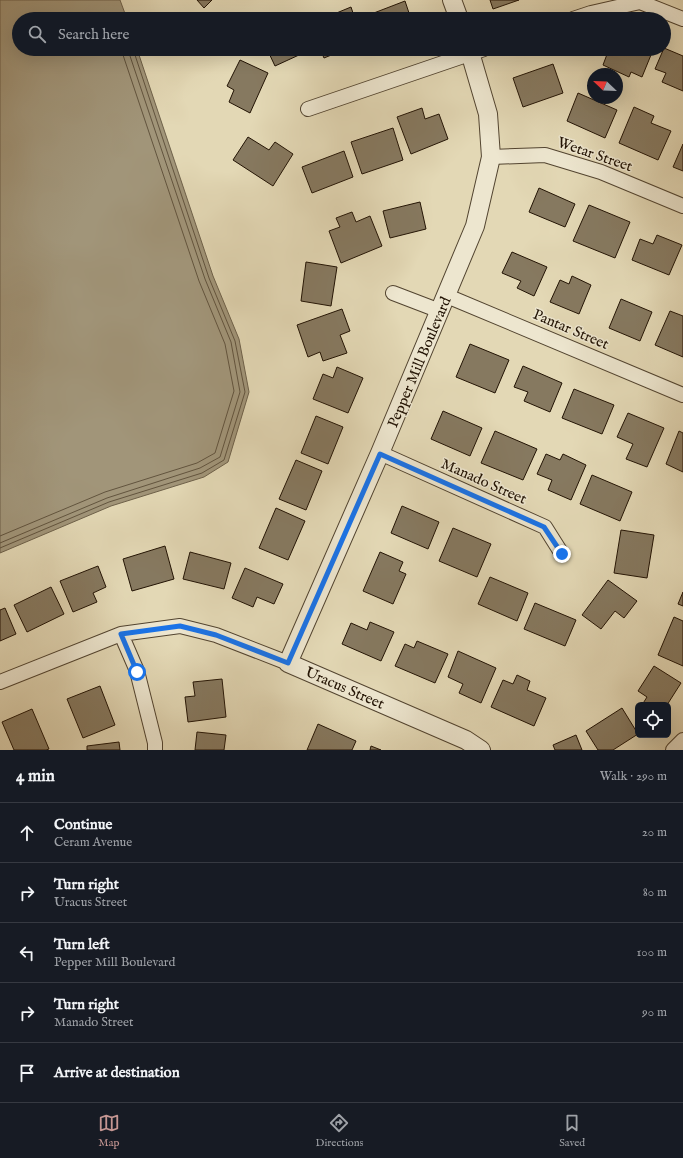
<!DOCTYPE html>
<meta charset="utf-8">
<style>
body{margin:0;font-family:"IM FELL English",serif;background:#242831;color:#f1f3f6}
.controls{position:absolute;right:12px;bottom:12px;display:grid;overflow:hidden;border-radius:6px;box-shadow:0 4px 16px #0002}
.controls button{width:36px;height:36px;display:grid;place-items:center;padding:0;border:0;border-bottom:1px solid #363941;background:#171b24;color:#f1f3f6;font:20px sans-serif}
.compass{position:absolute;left:587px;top:68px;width:36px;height:36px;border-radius:50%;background:#171b24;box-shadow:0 4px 16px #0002;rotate:293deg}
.stop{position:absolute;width:12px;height:12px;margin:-9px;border:3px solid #1a73e8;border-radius:50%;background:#fff}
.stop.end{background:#1a73e8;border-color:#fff;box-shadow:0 1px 4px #0008}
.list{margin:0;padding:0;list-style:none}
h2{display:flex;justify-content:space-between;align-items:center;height:52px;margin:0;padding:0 16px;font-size:17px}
h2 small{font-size:13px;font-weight:400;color:#9ea1a6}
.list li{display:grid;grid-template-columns:26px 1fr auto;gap:12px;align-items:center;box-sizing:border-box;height:60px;padding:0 16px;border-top:1px solid #363941}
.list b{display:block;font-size:15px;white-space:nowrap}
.list p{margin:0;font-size:13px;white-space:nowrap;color:#9ea1a6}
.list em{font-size:13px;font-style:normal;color:#9ea1a6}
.icon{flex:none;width:22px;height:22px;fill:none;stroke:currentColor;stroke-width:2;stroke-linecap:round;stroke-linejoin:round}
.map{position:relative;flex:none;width:683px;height:750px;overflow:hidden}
.search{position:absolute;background:#171b24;box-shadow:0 4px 16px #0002;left:12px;right:12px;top:12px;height:44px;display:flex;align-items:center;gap:10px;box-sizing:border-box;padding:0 14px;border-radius:22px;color:#9ea1a6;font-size:15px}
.sheet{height:352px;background:#171b24}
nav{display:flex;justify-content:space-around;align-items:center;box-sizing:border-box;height:56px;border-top:1px solid #363941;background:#171b24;font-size:11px;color:#9ea1a6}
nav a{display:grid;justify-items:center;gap:2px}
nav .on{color:#c59692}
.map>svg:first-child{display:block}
.water{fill:#a19579;stroke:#6e614a}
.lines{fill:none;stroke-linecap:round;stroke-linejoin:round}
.shore{stroke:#62543e;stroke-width:1}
.building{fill:#867960;stroke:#221304}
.minor-casing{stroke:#524430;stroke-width:16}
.tertiary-casing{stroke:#524430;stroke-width:20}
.minor{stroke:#ede6cf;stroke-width:14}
.tertiary{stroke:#ede6cf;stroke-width:18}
.route{stroke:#1a73e8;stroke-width:5}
.labels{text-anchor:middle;stroke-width:3;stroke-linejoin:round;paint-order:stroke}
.street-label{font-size:15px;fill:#221304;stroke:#ede6cf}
</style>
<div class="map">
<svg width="683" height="750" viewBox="0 0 683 750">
<rect width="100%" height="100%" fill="#e3d8b5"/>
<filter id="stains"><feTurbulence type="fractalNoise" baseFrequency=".005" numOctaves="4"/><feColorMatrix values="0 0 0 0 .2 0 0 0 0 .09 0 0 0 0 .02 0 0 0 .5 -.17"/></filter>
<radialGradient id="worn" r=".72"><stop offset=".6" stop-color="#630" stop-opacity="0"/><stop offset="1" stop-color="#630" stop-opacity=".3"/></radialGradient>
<!-- water -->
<path class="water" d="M 0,0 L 120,0 L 127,19 L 19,19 L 19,49 L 137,49 L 213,276 L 239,339 L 249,392 L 228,462 L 204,477 L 111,506 L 0,553 Z"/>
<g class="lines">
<!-- shore -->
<path class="shore" d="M 0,536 L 105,492 L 197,463 L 215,453 L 234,391 L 225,344 L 199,281 L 123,55 L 122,49
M 0,543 L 107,498 L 200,468 L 220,457 L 240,392 L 231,342 L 205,279 L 129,53 L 128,49
M 0,548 L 109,502 L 202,473 L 224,460 L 245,392 L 235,341 L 209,278 L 133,49"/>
</g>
<!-- building -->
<path class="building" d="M 197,0 L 212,0 L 204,8 Z
M 490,0 L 519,0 L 493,9 Z
M 405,1 L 411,19 L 367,19 L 366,16 Z
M 351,7 L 355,19 L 322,19 Z
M 664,48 L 683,56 L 683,91 L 662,82 L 666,73 L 655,69 Z
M 267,49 L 312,49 L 275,66 Z
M 320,49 L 346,49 L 324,58 Z
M 609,49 L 650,49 L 653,50 L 642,77 L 631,72 L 629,77 L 603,65 Z
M 240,60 L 268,73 L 250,113 L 229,102 L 234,90 L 227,86 Z
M 553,64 L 563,93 L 523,107 L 513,78 Z
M 578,93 L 617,110 L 605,138 L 567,121 Z
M 634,107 L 654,116 L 651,123 L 671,131 L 658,160 L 619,143 Z
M 422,108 L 425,119 L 439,114 L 448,139 L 411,154 L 397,117 Z
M 393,128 L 403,160 L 362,174 L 351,142 Z
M 248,137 L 269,150 L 275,142 L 293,154 L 273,186 L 233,160 Z
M 683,144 L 683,171 L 673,167 Z
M 344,151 L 353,177 L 312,193 L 302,167 Z
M 539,188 L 575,204 L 565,227 L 529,212 Z
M 420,202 L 426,229 L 390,238 L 383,211 Z
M 589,205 L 630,222 L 615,258 L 573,241 Z
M 352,212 L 356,222 L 370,216 L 382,246 L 341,263 L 329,231 L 340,227 L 336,218 Z
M 657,235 L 682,245 L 669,275 L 632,260 L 640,239 L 653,244 Z
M 512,252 L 547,267 L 534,296 L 517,288 L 521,281 L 502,273 Z
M 306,262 L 337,267 L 331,306 L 301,301 Z
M 572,276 L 591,285 L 579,314 L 550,302 L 560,280 L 569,284 Z
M 621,299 L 652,312 L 640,341 L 609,328 Z
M 342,309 L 350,331 L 340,335 L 347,353 L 323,361 L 320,352 L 308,357 L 297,325 Z
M 670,311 L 683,316 L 683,357 L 655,345 Z
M 470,344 L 509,360 L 495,393 L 456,377 Z
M 523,366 L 562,383 L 550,412 L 524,401 L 528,392 L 514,387 Z
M 337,367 L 363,378 L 348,413 L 313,399 L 323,374 L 333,378 Z
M 574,389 L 614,405 L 602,434 L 562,418 Z
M 443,411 L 482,428 L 470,456 L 431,439 Z
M 628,413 L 664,428 L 647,467 L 626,459 L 633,444 L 617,437 Z
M 316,416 L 343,427 L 328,464 L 301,453 Z
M 495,431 L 537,449 L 523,480 L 481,463 Z
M 679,431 L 683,433 L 683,472 L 666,464 Z
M 546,454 L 560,460 L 563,454 L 586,465 L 571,500 L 548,490 L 552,480 L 537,474 Z
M 296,460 L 322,471 L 306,510 L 279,499 Z
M 592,475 L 632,492 L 620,521 L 580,504 Z
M 402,506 L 439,522 L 428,549 L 391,533 Z
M 276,508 L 305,521 L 288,560 L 259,548 Z
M 453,528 L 491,544 L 477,577 L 439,561 Z
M 621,530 L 654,535 L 647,578 L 614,573 Z
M 165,546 L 174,579 L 132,591 L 123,559 Z
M 190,552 L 231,563 L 224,589 L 183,579 Z
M 380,552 L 403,562 L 399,571 L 406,574 L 393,604 L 363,591 Z
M 98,566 L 106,587 L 93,593 L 97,602 L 73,612 L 60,581 Z
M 245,568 L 283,584 L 274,604 L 257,597 L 253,607 L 232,598 Z
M 490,577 L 528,593 L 517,621 L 478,604 Z
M 608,580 L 637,601 L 624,618 L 615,611 L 601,629 L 582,615 Z
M 51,587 L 64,614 L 27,632 L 14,605 Z
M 683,592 L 683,606 L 678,604 Z
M 535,603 L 576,620 L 565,646 L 524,629 Z
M 5,608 L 16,634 L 0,641 L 0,610 Z
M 674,617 L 683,621 L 683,666 L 658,655 Z
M 370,622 L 394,632 L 381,661 L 342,644 L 351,623 L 367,630 Z
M 417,641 L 448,654 L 435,683 L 395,666 L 405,644 L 414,648 Z
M 458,651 L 496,668 L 481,703 L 459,693 L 463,684 L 448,677 Z
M 654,666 L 681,683 L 667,705 L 642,705 L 647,697 L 638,691 Z
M 517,675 L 530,681 L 527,690 L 546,698 L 534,726 L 491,707 L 503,680 L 513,684 Z
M 222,679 L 226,717 L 188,722 L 185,697 L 195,696 L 193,682 Z
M 100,686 L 115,725 L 83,738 L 67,699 Z
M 622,708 L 638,734 L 613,750 L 598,750 L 586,731 Z
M 32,709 L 49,749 L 46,750 L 14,750 L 2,722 Z
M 318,724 L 356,741 L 352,750 L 307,750 Z
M 197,732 L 226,735 L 224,750 L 195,750 Z
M 576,735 L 582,750 L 555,750 L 553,745 Z
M 119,742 L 120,750 L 87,750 L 87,746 Z
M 371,746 L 381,750 L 370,750 Z"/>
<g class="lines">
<!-- minor casing -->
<g class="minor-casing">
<path id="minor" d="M 573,19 L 591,13 L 640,2 L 683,19
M 308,109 L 484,49
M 491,157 L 545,155 L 601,172 L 683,206
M 393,293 L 440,311
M 447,296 L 683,395
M 380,453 L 545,527 L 562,554
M 121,634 L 137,671 L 155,743 L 155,750
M 0,682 L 121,634 L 180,626 L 216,635 L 288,663
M 673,750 L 683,740"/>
</g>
<!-- tertiary casing -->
<g class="tertiary-casing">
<g id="tertiary">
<path d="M 452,0 L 459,19"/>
<path id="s1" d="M 469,49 L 488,114 L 491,157 L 475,226 L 380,453 L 288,663 L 466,740 L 481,750"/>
</g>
</g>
<!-- minor -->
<use href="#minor" class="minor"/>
<!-- tertiary -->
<use href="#tertiary" class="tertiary"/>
</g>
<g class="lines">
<!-- route -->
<path class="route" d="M 137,672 L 121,634 L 180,626 L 216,635 L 288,663 L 380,454 L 544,527 L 562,554"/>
</g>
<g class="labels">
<!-- street labels -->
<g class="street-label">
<text transform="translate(595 154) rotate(19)" y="5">Wetar Street</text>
<text transform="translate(571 329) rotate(23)" y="5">Pantar Street</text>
<text transform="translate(419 362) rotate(-67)" y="5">Pepper Mill Boulevard</text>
<text transform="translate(484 481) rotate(24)" y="5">Manado Street</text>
<text dy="5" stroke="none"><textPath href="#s1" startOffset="719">Uracus Street</textPath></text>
</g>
</g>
<rect width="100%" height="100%" filter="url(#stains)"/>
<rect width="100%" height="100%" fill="url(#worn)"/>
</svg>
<div class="controls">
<button><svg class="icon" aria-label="locate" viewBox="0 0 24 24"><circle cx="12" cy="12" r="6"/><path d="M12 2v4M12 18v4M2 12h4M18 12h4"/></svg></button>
</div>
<svg class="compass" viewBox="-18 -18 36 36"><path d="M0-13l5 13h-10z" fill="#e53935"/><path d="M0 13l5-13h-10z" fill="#9ea1a6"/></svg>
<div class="stop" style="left:137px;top:672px"></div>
<div class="stop end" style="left:562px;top:554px"></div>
<div class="search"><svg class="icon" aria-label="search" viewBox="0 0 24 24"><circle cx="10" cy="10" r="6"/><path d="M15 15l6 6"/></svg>Search here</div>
</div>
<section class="sheet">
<h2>4 min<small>Walk · 290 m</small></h2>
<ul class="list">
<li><svg class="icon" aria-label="ahead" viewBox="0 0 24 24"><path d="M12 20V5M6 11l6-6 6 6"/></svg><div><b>Continue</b><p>Ceram Avenue</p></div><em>20 m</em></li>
<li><svg class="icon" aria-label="right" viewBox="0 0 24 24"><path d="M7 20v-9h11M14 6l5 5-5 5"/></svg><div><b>Turn right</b><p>Uracus Street</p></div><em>80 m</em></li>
<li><svg class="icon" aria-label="left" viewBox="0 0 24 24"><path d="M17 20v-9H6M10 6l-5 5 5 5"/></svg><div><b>Turn left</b><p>Pepper Mill Boulevard</p></div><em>100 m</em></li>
<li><svg class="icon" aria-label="right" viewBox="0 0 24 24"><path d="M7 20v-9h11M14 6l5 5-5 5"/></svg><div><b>Turn right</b><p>Manado Street</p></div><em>90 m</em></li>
<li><svg class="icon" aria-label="arrive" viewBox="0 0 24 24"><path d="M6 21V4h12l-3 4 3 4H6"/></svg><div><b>Arrive at destination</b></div></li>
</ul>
</section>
<nav>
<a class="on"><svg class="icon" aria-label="map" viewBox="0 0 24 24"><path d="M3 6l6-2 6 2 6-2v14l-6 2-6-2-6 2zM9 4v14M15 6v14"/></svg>Map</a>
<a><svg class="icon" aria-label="directions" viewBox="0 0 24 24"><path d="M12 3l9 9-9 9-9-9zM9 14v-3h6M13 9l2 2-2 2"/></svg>Directions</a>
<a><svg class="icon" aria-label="saved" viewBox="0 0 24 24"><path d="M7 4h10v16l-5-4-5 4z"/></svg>Saved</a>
</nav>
